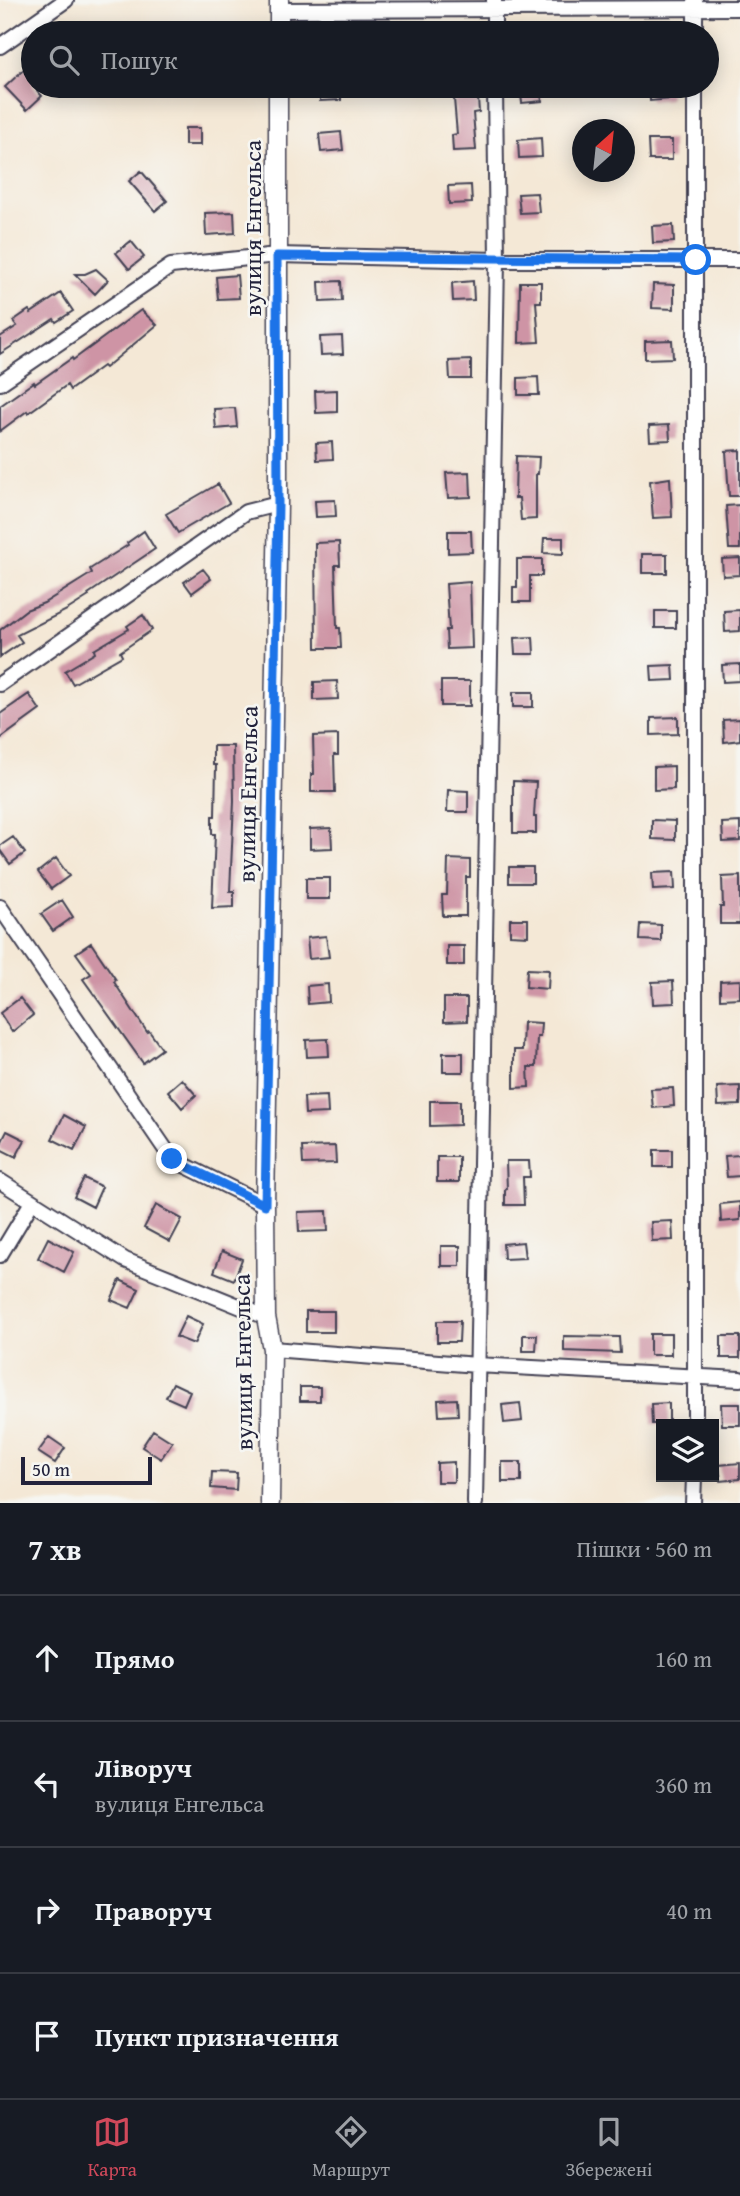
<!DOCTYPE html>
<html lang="uk">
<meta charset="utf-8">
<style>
body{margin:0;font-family:"Gentium Book Plus",serif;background:#20242c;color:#f1f3f6}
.controls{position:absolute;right:21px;bottom:21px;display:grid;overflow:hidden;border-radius:0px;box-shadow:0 4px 18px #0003}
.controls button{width:63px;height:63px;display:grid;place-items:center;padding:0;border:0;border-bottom:2px solid #363941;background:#171b24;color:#f1f3f6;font:35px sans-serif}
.compass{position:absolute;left:572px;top:119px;width:63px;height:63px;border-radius:50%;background:#171b24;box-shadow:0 4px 18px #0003;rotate:27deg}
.scale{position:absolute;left:21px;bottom:18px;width:131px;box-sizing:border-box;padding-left:7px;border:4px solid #22223b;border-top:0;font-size:19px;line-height:24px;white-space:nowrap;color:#22223b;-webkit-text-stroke:5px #f6f6f2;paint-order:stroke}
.stop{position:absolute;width:21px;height:21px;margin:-16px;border:5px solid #1a73e8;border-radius:50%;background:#fff}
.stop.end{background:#1a73e8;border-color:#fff;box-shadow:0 2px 7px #0008}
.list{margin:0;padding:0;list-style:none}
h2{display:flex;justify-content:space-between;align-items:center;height:91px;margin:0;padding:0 28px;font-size:30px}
h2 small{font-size:23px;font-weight:400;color:#9ea1a6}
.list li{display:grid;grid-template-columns:46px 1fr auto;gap:21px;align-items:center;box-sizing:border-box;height:126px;padding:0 28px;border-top:2px solid #363941}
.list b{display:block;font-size:26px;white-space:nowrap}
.list p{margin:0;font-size:23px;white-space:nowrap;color:#9ea1a6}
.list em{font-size:23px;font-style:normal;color:#9ea1a6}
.icon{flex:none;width:38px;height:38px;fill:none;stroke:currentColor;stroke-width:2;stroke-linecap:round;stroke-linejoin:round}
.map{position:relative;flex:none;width:740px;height:1503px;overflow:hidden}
.search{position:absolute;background:#171b24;box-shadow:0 4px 18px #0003;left:21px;right:21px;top:21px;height:77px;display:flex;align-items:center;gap:18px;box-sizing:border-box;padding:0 24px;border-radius:38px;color:#9ea1a6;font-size:26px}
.sheet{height:595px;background:#171b24}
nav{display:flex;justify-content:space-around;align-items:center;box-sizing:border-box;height:98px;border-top:2px solid #363941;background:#171b24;font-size:19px;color:#9ea1a6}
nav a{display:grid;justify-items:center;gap:4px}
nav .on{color:#d1495b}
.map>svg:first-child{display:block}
.building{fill:#ce94a5}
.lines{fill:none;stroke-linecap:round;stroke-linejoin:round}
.minor-casing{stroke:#424052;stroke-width:18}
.tertiary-casing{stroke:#424052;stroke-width:21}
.minor{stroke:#fff;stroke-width:14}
.tertiary{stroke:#fff;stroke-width:18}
.route{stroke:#1a73e8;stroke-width:9}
.labels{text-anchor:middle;stroke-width:5;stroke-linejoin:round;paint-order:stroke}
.street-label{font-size:24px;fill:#22223b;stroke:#f6f6f2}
</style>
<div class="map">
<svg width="740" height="1503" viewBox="0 0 740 1503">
<rect width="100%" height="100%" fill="#f6f6f2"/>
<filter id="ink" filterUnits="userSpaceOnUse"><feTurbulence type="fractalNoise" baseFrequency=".0143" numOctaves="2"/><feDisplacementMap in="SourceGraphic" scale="14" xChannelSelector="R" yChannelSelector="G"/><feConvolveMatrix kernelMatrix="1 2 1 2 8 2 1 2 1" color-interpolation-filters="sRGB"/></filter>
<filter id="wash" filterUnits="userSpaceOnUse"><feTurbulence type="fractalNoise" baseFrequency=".00686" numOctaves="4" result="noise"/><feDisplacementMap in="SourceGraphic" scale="28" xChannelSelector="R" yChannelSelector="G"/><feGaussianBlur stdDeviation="1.57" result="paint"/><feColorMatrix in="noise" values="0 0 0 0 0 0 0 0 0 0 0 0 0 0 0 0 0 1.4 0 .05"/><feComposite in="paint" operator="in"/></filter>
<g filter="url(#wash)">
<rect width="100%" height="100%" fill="#f4e8d6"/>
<g id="blocks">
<!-- building -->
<path class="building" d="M 33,61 L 33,86 L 42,96 L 27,110 L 5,87 Z
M 320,86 L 341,86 L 341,100 L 320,101 Z
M 477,86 L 479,112 L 473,113 L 476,150 L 453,151 L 452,135 L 457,134 L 453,87 Z
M 520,86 L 540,86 L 542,101 L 522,103 Z
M 649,86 L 669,86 L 670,99 L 650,101 Z
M 185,128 L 200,128 L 200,145 L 185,145 Z
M 341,132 L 343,150 L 321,152 L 319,134 Z
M 541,138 L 542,157 L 519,158 L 518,140 Z
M 648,140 L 672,140 L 672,160 L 649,160 Z
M 141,171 L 167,201 L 155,211 L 129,181 Z
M 471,185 L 472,203 L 449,204 L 448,186 Z
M 537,193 L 539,212 L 520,213 L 518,194 Z
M 234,212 L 235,233 L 206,235 L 205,213 Z
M 673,225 L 674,242 L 653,243 L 652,226 Z
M 131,241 L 144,257 L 129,269 L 116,253 Z
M 96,269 L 108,280 L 95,294 L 75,274 L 85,274 Z
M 237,275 L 239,298 L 218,299 L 216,277 Z
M 341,281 L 342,301 L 320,302 L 319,282 Z
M 473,281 L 474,300 L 453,301 L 452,283 Z
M 520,282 L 541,282 L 541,302 L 536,302 L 539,342 L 519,343 Z
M 653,284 L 674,285 L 674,309 L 652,308 Z
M 61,293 L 73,311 L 56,322 L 54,319 L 0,354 L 0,337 L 17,326 L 13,321 L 29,310 L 31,313 Z
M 141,310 L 157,325 L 105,368 L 103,366 L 70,390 L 67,385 L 28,413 L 27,411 L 0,431 L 0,406 L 34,382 L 35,384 L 72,358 L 73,360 Z
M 342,336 L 343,354 L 321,355 L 320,337 Z
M 672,340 L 673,358 L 645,359 L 645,341 Z
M 471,360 L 471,379 L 450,379 L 449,361 Z
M 538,377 L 539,395 L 518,395 L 518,378 Z
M 337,390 L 337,412 L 316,413 L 315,391 Z
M 235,408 L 237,427 L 216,429 L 214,409 Z
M 669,425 L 670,440 L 650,441 L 649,426 Z
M 332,442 L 333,459 L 317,460 L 316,443 Z
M 740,450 L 740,496 L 729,496 L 726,451 Z
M 516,456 L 539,457 L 538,474 L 536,474 L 536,519 L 521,520 L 519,498 L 515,498 Z
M 470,472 L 471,497 L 448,498 L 446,473 Z
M 670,478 L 672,517 L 653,518 L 650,481 Z
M 218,484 L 229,503 L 178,533 L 166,514 Z
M 335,500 L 336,516 L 316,517 L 315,501 Z
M 740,505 L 740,549 L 729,549 L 726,506 Z
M 144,531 L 155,549 L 88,594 L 89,596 L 67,610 L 17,635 L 22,642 L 0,657 L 0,630 L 26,610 L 44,603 L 92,573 L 90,569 L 128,545 L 127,543 Z
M 448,531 L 471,531 L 472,552 L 448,553 Z
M 544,538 L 563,538 L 563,554 L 543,553 Z
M 339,542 L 340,565 L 335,565 L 337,628 L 340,628 L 341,648 L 316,648 L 315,543 Z
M 642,554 L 667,554 L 667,573 L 642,573 Z
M 740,558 L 740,575 L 723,576 L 722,559 Z
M 517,559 L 542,559 L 542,576 L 530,576 L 530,602 L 513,602 L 513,587 L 517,587 Z
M 203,569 L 211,579 L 192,593 L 184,582 Z
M 470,582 L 472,648 L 447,649 L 446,630 L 449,630 L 446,584 Z
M 740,610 L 740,631 L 725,632 L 724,611 Z
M 655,611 L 676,611 L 676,628 L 655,628 Z
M 143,615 L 152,630 L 120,652 L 122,656 L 73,684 L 65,671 L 95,653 L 94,650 L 129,629 L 127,626 Z
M 533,637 L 534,654 L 515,654 L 514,638 Z
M 740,664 L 740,681 L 723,682 L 722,665 Z
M 673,665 L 674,680 L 652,681 L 651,666 Z
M 337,681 L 338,699 L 314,700 L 314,682 Z
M 441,681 L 470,681 L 470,706 L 441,706 Z
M 513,692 L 533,692 L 533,707 L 513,707 Z
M 29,694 L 40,710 L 0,739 L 0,714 Z
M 678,717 L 678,734 L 651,735 L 651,718 Z
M 740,719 L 740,740 L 724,742 L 723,720 Z
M 338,735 L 338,755 L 334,755 L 335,792 L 311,792 L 311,774 L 314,774 L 313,736 Z
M 213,746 L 233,746 L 234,801 L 230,891 L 234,891 L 234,907 L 212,908 L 215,834 L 212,834 L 212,816 L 215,816 L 216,765 L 213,765 Z
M 674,766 L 674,789 L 654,790 L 654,767 Z
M 513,781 L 536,782 L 534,817 L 536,817 L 536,833 L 513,833 Z
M 448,790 L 468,791 L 468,812 L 447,812 Z
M 652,820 L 675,821 L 675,840 L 652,839 Z
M 740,822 L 740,841 L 723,842 L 722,823 Z
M 331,828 L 332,848 L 310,849 L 310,829 Z
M 13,837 L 25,853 L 10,864 L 0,850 L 0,846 Z
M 56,858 L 69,876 L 51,889 L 38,872 Z
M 448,859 L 470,860 L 470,877 L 466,877 L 466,916 L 443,916 L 442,895 L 447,895 Z
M 509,867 L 533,867 L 533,883 L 509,883 Z
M 674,872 L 675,889 L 653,890 L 652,873 Z
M 740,876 L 740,924 L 720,924 L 720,907 L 723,907 L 722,877 Z
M 306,878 L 330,878 L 330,899 L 306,899 Z
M 62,900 L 73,917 L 53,931 L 41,914 Z
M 510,919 L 528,919 L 528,936 L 510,935 Z
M 641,924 L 661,925 L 661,941 L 640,940 Z
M 326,936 L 329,957 L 309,959 L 307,938 Z
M 91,943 L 116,980 L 114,982 L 147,1032 L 149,1031 L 162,1049 L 143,1063 L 83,979 L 91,974 L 76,953 Z
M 447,946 L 464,946 L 464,965 L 447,965 Z
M 527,969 L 549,970 L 548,989 L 526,987 Z
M 740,980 L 740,998 L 720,999 L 720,981 Z
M 673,981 L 674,1003 L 653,1004 L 652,982 Z
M 328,984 L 329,1002 L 308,1004 L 307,986 Z
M 20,998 L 33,1015 L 12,1032 L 0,1013 Z
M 444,998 L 467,998 L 467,1021 L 444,1022 Z
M 523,1022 L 541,1023 L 540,1037 L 537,1037 L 536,1067 L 528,1067 L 529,1087 L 514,1088 L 514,1050 L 522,1050 Z
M 328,1039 L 329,1056 L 307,1057 L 306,1040 Z
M 443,1053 L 463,1053 L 463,1072 L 443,1072 Z
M 182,1079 L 196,1095 L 182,1108 L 168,1091 Z
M 740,1086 L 740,1105 L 718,1106 L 717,1087 Z
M 673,1088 L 674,1106 L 653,1108 L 651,1089 Z
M 327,1096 L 328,1113 L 305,1114 L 304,1097 Z
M 430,1101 L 460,1101 L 460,1125 L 430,1126 Z
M 64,1115 L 86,1127 L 74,1150 L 52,1139 Z
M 7,1131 L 25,1140 L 16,1157 L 0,1149 L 0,1145 Z
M 335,1146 L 336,1163 L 303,1164 L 302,1147 Z
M 654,1150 L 672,1150 L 672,1167 L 654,1167 Z
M 740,1155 L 740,1176 L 727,1177 L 725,1156 Z
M 437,1157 L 459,1157 L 459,1182 L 437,1182 Z
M 506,1161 L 529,1161 L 530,1177 L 523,1177 L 524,1205 L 505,1205 L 505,1190 L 507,1189 Z
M 84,1178 L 102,1187 L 93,1207 L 74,1197 Z
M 740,1202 L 740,1220 L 721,1222 L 720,1204 Z
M 156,1205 L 182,1219 L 170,1242 L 144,1228 Z
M 327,1211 L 328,1231 L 299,1232 L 298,1212 Z
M 672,1221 L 673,1240 L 652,1241 L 651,1222 Z
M 48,1238 L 74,1252 L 64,1272 L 38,1258 Z
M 523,1242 L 525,1258 L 504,1259 L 503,1244 Z
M 441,1246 L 460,1246 L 460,1266 L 441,1266 Z
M 222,1251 L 242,1259 L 234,1280 L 214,1272 Z
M 120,1280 L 139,1289 L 130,1308 L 111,1300 Z
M 306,1311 L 334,1311 L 334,1332 L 306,1332 Z
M 186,1316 L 203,1324 L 194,1344 L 176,1337 Z
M 437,1321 L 460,1321 L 459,1342 L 437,1342 Z
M 650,1334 L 671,1334 L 671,1355 L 650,1355 Z
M 523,1335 L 537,1335 L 536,1351 L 523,1351 Z
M 564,1336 L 619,1337 L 620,1353 L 564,1351 Z
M 721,1336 L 740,1336 L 740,1358 L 721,1358 Z
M 173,1383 L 190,1391 L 184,1405 L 166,1397 Z
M 300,1387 L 320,1387 L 320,1401 L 300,1401 Z
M 457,1399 L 458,1415 L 439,1416 L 438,1400 Z
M 520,1403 L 522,1421 L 504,1423 L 502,1405 Z
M 669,1403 L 669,1424 L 652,1424 L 651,1404 Z
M 721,1404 L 740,1404 L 740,1425 L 722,1425 Z
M 153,1430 L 172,1442 L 161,1459 L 142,1447 Z
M 49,1437 L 65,1448 L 55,1463 L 38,1452 Z
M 454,1462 L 454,1482 L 437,1482 L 437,1463 Z
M 502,1462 L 521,1462 L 521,1482 L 502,1482 Z
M 740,1463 L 740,1479 L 721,1481 L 719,1465 Z
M 212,1472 L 237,1473 L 236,1490 L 211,1488 Z"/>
</g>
</g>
<g filter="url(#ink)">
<use href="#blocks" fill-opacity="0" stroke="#424052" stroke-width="2"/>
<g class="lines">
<!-- minor casing -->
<g class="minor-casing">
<path id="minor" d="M 494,0 L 494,33
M 695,0 L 695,33
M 279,10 L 740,8
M 0,46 L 66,0
M 0,383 L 171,266 L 277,255 L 497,260 L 740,260
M 0,684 L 246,512 L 278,504
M 0,907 L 172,1159 L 265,1205
M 0,1181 L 125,1260 L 266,1317
M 0,1255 L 32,1202
M 272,1349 L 477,1365 L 740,1379
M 695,1424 L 695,86
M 475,1503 L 497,260 L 495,86
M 693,1503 L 694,1477"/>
</g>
<!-- tertiary casing -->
<g class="tertiary-casing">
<path id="tertiary" d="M 279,33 L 279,0
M 270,1503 L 272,1349 L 266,1317 L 265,1205 L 278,504 L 278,86"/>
</g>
<!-- minor -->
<use href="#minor" class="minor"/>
<!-- tertiary -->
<use href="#tertiary" class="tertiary"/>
</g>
</g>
<g class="lines" filter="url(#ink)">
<!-- route -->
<path class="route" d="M 172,1159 L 265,1205 L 278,505 L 277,256 L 696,260"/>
</g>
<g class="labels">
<!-- street labels -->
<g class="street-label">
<text transform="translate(253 228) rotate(-90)" y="8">вулиця Енгельса</text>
<text transform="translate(248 794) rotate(-89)" y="8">вулиця Енгельса</text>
<text transform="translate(243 1362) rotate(-91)" y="8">вулиця Енгельса</text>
</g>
</g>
</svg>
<div class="controls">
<button><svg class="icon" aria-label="layers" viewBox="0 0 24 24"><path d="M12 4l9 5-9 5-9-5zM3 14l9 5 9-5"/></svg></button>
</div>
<svg class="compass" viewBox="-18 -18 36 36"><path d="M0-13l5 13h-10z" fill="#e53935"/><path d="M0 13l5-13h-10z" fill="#9ea1a6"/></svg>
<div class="scale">50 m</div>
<div class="stop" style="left:696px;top:260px"></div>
<div class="stop end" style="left:172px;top:1159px"></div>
<div class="search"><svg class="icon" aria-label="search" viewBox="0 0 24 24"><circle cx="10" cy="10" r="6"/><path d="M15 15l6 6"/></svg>Пошук</div>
</div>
<section class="sheet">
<h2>7 хв<small>Пішки · 560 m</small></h2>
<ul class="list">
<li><svg class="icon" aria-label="ahead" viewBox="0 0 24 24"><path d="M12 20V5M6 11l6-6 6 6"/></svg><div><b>Прямо</b></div><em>160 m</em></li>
<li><svg class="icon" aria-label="left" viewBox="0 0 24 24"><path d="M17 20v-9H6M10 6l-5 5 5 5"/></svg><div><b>Ліворуч</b><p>вулиця Енгельса</p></div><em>360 m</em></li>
<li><svg class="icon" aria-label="right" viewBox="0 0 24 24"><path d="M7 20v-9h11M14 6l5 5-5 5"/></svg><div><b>Праворуч</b></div><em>40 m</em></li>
<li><svg class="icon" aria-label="arrive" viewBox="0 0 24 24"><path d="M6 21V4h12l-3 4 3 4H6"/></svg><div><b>Пункт призначення</b></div></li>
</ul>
</section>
<nav>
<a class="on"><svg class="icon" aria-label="map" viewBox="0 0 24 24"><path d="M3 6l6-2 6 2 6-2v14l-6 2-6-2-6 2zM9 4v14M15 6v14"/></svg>Карта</a>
<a><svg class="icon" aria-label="directions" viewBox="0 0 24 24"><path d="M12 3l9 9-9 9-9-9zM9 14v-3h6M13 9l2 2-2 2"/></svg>Маршрут</a>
<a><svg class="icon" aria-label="saved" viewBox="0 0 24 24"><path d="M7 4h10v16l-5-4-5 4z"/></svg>Збережені</a>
</nav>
